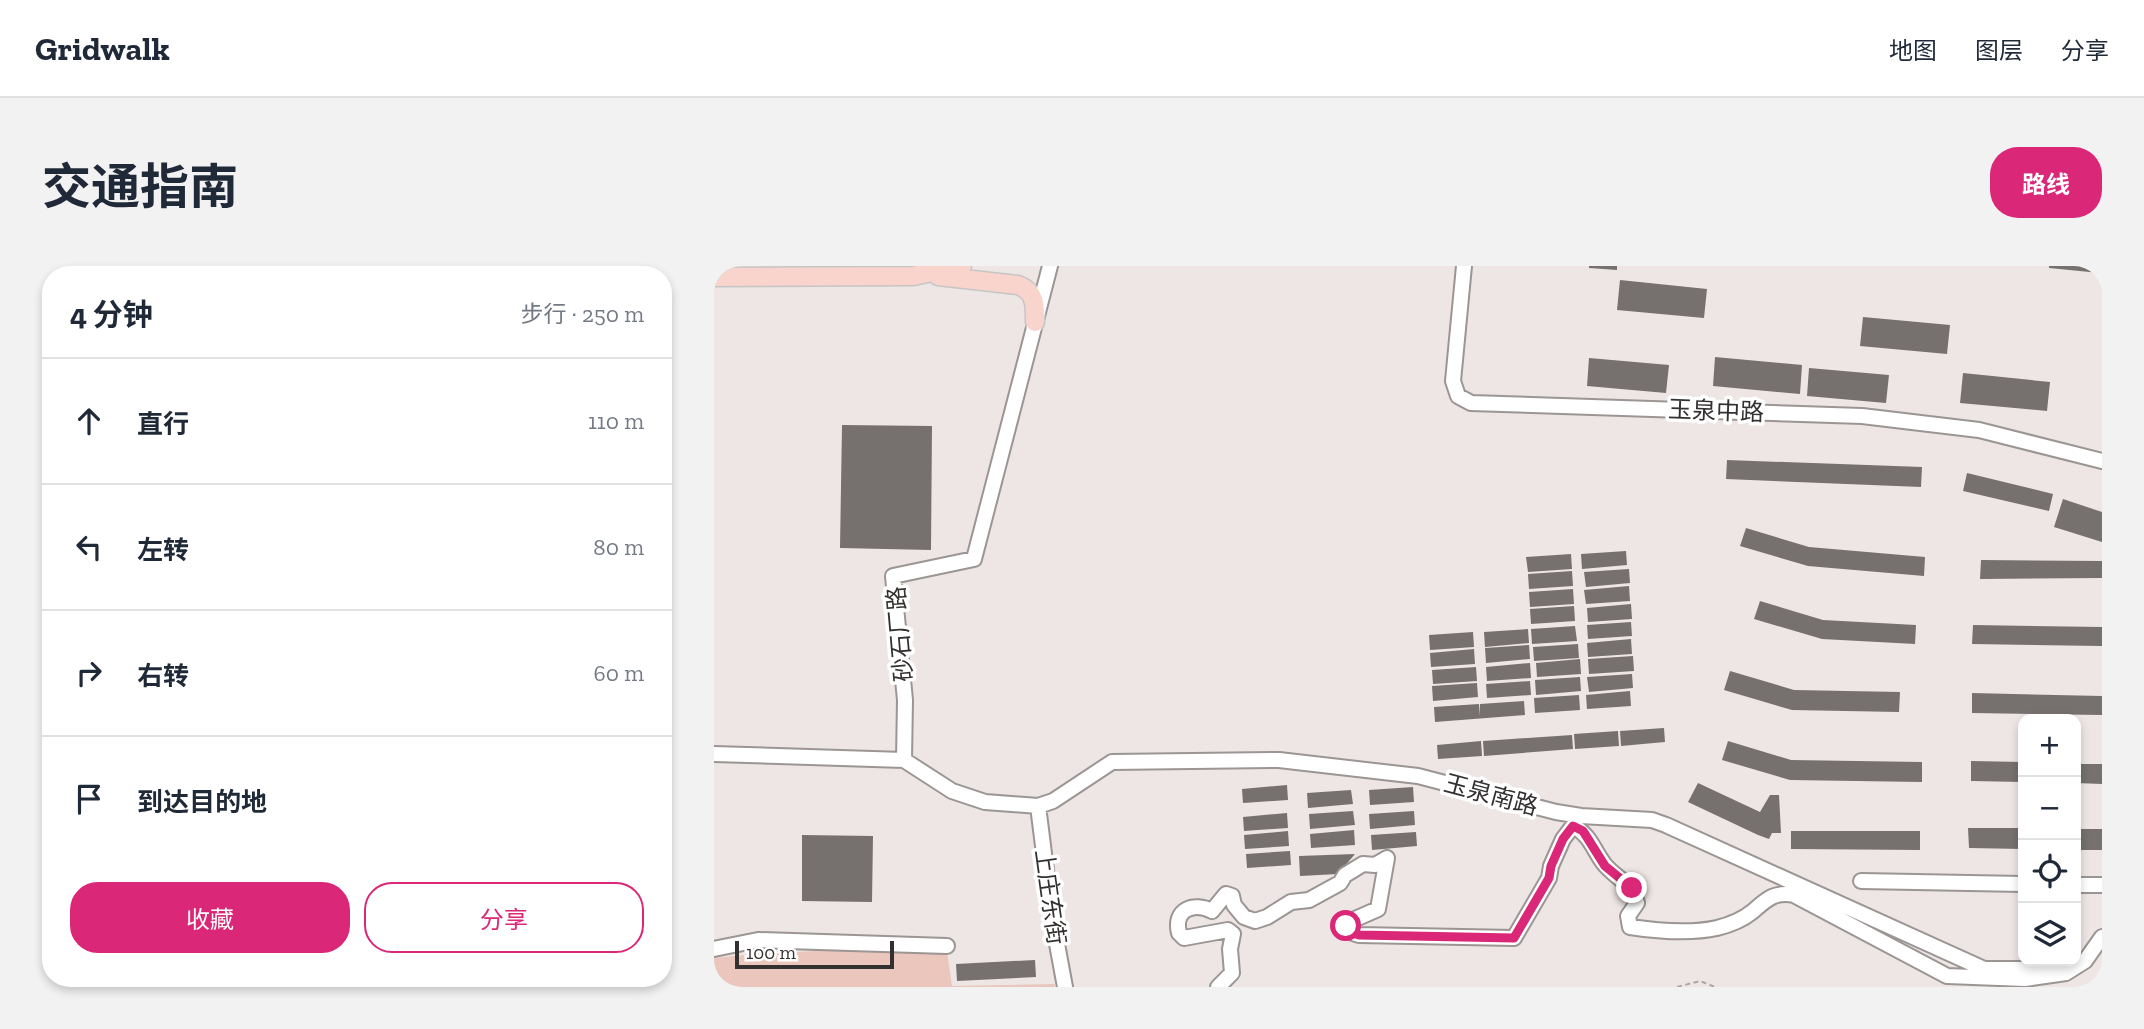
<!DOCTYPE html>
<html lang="zh">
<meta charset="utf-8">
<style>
body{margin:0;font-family:"Zilla Slab","Noto Sans SC",serif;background:#f2f2f3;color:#1f2937}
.controls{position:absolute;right:21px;bottom:21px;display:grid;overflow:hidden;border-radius:14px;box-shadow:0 4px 10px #0003}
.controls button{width:63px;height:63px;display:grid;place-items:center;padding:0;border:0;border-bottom:2px solid #e0e1e3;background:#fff;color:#1f2937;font:35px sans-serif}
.scale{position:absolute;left:21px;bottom:18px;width:159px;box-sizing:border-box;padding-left:7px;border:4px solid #333030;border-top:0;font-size:19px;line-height:24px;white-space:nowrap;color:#333030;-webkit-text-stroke:5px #fff;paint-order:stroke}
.stop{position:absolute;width:21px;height:21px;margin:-16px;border:5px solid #db2777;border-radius:50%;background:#fff}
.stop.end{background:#db2777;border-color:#fff;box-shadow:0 2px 7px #0008}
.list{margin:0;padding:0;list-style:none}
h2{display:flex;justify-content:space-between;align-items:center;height:91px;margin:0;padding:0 28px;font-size:30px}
h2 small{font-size:23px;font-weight:400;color:#747a83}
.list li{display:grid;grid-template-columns:46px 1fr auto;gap:21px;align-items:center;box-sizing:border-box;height:126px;padding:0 28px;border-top:2px solid #e0e1e3}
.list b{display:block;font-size:26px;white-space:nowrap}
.list em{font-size:23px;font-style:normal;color:#747a83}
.actions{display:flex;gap:14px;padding:21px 28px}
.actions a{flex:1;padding:16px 0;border:2px solid #db2777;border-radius:28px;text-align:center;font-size:24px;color:#db2777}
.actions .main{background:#db2777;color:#fff}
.icon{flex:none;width:38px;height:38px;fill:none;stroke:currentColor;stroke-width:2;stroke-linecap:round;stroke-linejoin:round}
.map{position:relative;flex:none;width:1388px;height:721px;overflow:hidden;border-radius:28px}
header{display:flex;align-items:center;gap:42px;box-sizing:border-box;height:98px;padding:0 35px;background:#fff;border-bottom:2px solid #e0e1e3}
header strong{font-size:33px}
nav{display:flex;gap:38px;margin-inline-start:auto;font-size:24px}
.intro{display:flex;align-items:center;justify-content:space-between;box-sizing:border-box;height:168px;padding:0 42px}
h1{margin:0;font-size:49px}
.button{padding:18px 32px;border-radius:28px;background:#db2777;color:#fff;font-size:24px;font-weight:700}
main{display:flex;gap:42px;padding:0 42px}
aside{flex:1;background:#fff;border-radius:28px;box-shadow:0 4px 10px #0003}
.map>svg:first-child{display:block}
.green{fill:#ebc6bc}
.building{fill:#76706f}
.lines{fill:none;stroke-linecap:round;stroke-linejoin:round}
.minor-casing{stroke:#9b9593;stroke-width:18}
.major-casing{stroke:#c6c5c5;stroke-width:21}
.path{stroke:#aca6a5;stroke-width:2;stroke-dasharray:5 3.5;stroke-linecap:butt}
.minor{stroke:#fff;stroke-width:14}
.major{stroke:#f8d4cc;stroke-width:18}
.route{stroke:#db2777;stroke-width:9}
.labels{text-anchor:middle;stroke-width:7;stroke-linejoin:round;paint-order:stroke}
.street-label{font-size:24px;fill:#333030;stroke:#fff}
</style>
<header>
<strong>Gridwalk</strong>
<nav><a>地图</a><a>图层</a><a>分享</a></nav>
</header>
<div class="intro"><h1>交通指南</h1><a class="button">路线</a></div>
<main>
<aside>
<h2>4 分钟<small>步行 · 250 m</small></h2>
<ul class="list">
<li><svg class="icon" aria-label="ahead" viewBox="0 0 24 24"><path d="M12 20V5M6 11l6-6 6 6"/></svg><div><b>直行</b></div><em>110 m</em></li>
<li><svg class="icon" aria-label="left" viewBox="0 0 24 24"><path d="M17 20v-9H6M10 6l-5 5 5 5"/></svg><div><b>左转</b></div><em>80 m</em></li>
<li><svg class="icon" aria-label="right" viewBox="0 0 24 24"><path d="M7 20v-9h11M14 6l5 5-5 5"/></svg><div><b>右转</b></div><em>60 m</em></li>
<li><svg class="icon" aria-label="arrive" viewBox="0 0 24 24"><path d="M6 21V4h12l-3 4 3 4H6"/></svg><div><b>到达目的地</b></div></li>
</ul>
<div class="actions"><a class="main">收藏</a><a>分享</a></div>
</aside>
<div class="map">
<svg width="1388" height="721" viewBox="0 0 1388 721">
<rect width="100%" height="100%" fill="#ede6e4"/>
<!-- green -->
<path class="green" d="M 139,683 L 233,686 L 238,720 L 340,718 L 341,721 L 0,721 L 0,692 L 42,688 Z"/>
<!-- building -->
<path class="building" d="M 875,0 L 903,0 L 903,4 L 875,2 Z
M 1335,0 L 1387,0 L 1386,7 L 1335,2 Z
M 906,14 L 993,23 L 990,52 L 903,44 Z
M 1149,51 L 1236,59 L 1233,88 L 1146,80 Z
M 1001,91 L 1088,99 L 1086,128 L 999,120 Z
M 875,92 L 955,99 L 952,127 L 873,120 Z
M 1095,102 L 1175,109 L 1172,137 L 1093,130 Z
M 1249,107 L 1336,116 L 1333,145 L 1246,137 Z
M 128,159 L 218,160 L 217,284 L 126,282 Z
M 1013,194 L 1208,201 L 1207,221 L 1012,213 Z
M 1253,207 L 1339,228 L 1335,245 L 1249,225 Z
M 1349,233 L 1388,246 L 1388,276 L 1340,261 Z
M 1032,262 L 1095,281 L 1211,291 L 1210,310 L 1094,300 L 1026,280 Z
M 912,285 L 913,299 L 868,303 L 867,288 Z
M 857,288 L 858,303 L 814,306 L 812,291 Z
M 1267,294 L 1388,295 L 1388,312 L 1266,313 Z
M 915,303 L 916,317 L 872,321 L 870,306 Z
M 858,305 L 859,320 L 815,323 L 814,308 Z
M 915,320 L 916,335 L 872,338 L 870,324 Z
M 859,323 L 860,338 L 816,341 L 815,326 Z
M 1046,335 L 1109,354 L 1202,359 L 1201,378 L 1108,373 L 1040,353 Z
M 917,338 L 918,353 L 874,356 L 873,342 Z
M 860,340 L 861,355 L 817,358 L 816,343 Z
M 917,356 L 918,370 L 874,373 L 873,359 Z
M 1259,359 L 1388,361 L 1388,380 L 1258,378 Z
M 861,360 L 863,375 L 818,378 L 817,363 Z
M 814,363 L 815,377 L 771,381 L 770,366 Z
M 759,366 L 760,381 L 716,384 L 715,369 Z
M 917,373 L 918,388 L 874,391 L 873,377 Z
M 864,378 L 865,392 L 820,395 L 819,381 Z
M 815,379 L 816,393 L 772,397 L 771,382 Z
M 760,383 L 761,398 L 717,401 L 716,387 Z
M 919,390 L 920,405 L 875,408 L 874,393 Z
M 866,393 L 867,408 L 823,411 L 822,397 Z
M 816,397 L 817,412 L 773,415 L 772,401 Z
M 762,401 L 763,415 L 719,418 L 718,404 Z
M 1016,405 L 1080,424 L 1186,426 L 1185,446 L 1078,444 L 1010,424 Z
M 918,408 L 919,422 L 875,426 L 873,411 Z
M 866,411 L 867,425 L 822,429 L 821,414 Z
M 816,415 L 817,429 L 773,432 L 772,418 Z
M 763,417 L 764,431 L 719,435 L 718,420 Z
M 916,425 L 917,440 L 873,443 L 872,429 Z
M 1258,427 L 1388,430 L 1388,449 L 1258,447 Z
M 865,429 L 866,444 L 821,447 L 820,432 Z
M 810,435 L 811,449 L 721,456 L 720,441 L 765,438 L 766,450 L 766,438 Z
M 950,462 L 951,476 L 907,480 L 906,465 Z
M 904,465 L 905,480 L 861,483 L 860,468 Z
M 858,469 L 859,483 L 770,490 L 769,475 Z
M 767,475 L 768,490 L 724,493 L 723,479 Z
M 1014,475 L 1077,494 L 1208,496 L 1208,516 L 1076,514 L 1008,494 Z
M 1257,495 L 1309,496 L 1309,516 L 1257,515 Z
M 1362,498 L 1388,498 L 1388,518 L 1362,517 Z
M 984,517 L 1046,546 L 1056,529 L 1065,529 L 1067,567 L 1058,567 L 1055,573 L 1044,569 L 974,536 Z
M 573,519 L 574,534 L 529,537 L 528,523 Z
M 699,521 L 700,536 L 656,539 L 655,524 Z
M 637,524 L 639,538 L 594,542 L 593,527 Z
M 639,545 L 641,559 L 596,563 L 595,548 Z
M 700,545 L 701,559 L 656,563 L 655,548 Z
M 573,547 L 574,562 L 530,565 L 529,551 Z
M 1254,562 L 1309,562 L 1309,583 L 1255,582 Z
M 1362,563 L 1388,563 L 1388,584 L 1362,584 Z
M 640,564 L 641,579 L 597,582 L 596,568 Z
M 574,565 L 575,580 L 531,583 L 530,569 Z
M 1077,565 L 1206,565 L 1206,584 L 1077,583 Z
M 702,566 L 703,580 L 658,584 L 657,569 Z
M 88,569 L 159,570 L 158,636 L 88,635 Z
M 576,585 L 577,599 L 533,602 L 532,588 Z
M 641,588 L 624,608 L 586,610 L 585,590 Z
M 321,694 L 322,711 L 243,715 L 242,698 Z"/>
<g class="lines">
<!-- minor casing -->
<g class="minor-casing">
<path id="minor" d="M 750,0 L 739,115 L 744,130 L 757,137 L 1148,150 L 1265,164 L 1388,195
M 0,488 L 190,494 L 191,434 L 179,310 L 260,293 L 336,0
M 190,494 L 238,525 L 271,536 L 324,540 L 339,535 L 398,496 L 565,494 L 704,510 L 842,546 L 867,550 L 938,554 L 952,559 L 1270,703 L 1321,703 L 1355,695
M 324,540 L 338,651 L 351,721
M 1147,615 L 1309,618
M 1362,619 L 1388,619
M 0,683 L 44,674 L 233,680
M 504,721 L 518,707 L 516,683 L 519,668 L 514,664 L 470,672 L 465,667 C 459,643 480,636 498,645 L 512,628 L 518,630 L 520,639 L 530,651 L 541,655 L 553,651 L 577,636 L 595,634 L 626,617 L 631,609 L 649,598 L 661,599 L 673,592 L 664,643 L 639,654 L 632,660 L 636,666 L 645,669 L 800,672 L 835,612 L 837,600 L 849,573 L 859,560 C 877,569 879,584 891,599 C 903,613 918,617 923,637 L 914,650 L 916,661 C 943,665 976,668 1003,662 C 1015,659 1028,654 1038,646 C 1052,634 1060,625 1080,629 L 1233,710 L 1311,713 L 1352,707 L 1371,695 L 1388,671"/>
</g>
<!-- major casing -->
<g class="major-casing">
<path id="major" d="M 224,10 L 304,19 C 322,26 321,39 321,56
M 0,11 L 199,10 L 248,0"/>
</g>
<!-- path -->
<path class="path" d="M 963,721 L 986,715 L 1001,721"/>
<!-- minor -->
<use href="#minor" class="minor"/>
<!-- major -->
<use href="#major" class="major"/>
</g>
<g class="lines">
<!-- route -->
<path class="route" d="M 632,660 L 635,666 L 645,669 L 800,672 L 835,612 L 837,600 L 849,573 L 859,560 L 869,565 L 891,600 L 918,622"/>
</g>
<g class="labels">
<!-- street labels -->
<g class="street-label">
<text transform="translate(1002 145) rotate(2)" y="8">玉泉中路</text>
<text transform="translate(186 368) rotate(-95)" y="8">砂石厂路</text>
<text transform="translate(777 529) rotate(15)" y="8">玉泉南路</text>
<text transform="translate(336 631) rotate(82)" y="8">上庄东街</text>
</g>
</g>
</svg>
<div class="controls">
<button>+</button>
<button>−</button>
<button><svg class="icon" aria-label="locate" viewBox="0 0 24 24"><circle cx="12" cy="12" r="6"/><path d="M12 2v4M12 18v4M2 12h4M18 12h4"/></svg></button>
<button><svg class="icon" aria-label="layers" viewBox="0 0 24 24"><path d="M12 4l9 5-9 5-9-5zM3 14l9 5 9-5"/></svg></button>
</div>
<div class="scale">100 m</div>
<div class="stop" style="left:632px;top:660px"></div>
<div class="stop end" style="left:918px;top:622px"></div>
</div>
</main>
